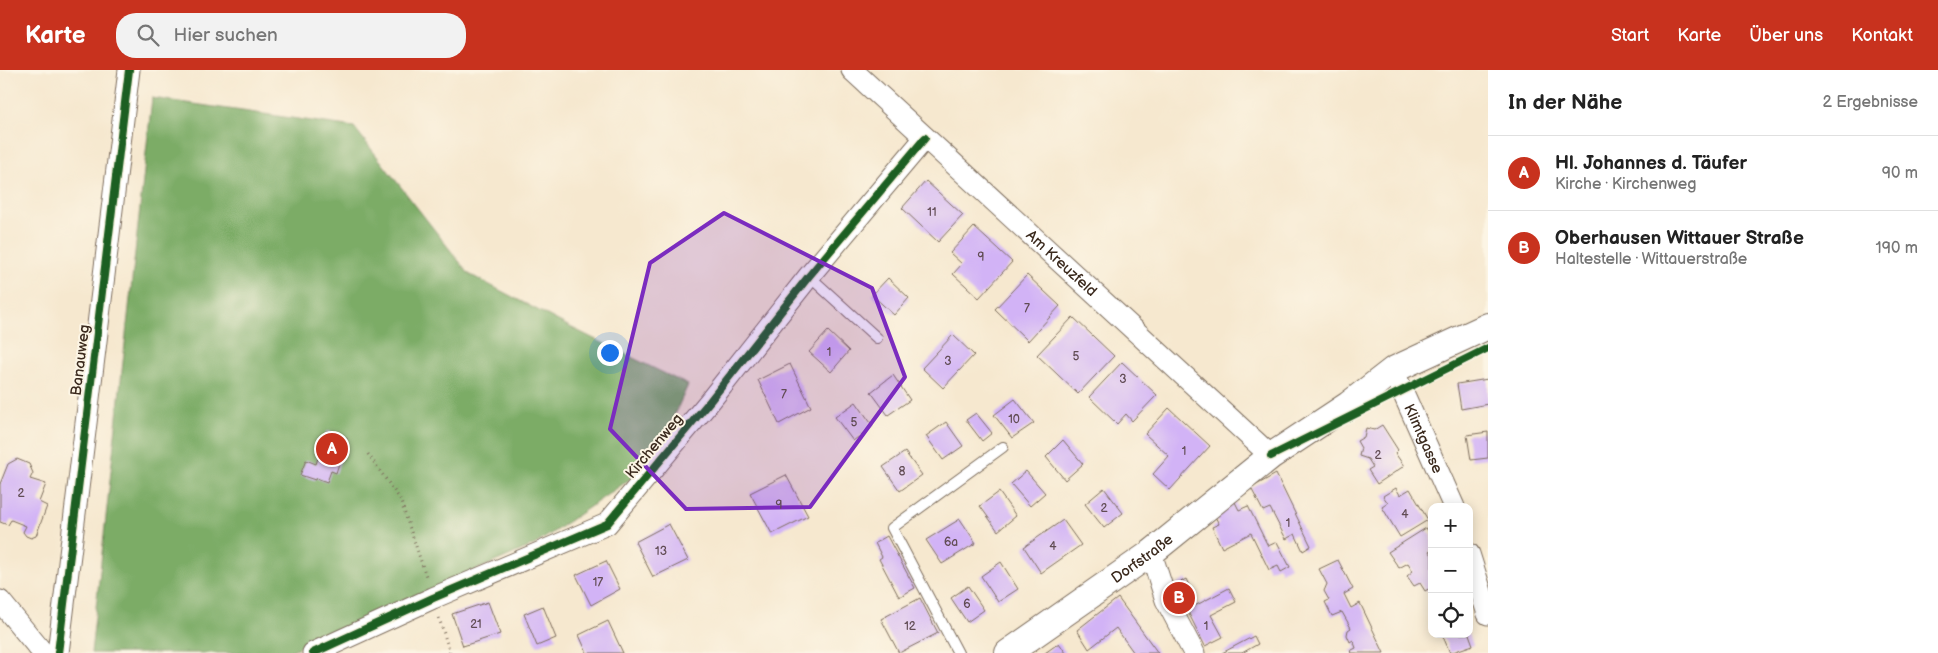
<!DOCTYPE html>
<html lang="de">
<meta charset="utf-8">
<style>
body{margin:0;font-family:"Balsamiq Sans",sans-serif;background:#f2f2f2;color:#222}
.controls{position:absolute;right:15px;bottom:15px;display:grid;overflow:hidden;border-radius:10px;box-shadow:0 2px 12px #0003}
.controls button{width:45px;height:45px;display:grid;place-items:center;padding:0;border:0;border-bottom:1px solid #e0e0e0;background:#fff;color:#222;font:25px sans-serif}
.you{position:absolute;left:609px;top:282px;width:18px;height:18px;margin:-12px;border:4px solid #fff;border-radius:50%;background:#1a73e8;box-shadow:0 0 0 8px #1a73e833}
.badge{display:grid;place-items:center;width:32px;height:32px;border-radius:50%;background:#c8321e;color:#fff;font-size:16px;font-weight:700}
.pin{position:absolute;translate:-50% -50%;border:2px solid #fff;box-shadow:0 1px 5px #0006}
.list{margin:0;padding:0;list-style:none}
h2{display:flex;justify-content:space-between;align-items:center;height:65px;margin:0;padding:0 20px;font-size:21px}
h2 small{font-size:16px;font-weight:400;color:#767676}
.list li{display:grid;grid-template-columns:32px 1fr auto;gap:15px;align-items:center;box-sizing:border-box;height:75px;padding:0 20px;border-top:1px solid #e0e0e0}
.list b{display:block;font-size:19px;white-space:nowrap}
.list p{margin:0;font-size:16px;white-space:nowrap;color:#767676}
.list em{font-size:16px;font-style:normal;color:#767676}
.icon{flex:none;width:28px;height:28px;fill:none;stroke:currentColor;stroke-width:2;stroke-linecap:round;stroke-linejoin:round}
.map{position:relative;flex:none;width:1488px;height:583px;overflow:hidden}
header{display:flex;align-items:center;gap:30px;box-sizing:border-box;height:70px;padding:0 25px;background:#c8321e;color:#fff}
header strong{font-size:24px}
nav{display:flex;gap:28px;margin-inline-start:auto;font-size:18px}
.search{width:350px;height:45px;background:#f2f2f2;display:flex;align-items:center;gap:12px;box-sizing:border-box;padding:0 18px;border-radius:20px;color:#767676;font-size:19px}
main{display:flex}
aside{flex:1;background:#fff}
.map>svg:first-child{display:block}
.forest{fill:#7bac66;stroke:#5b6b42}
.building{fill:#d2b3f6}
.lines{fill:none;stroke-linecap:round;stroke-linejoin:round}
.service-casing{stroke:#7c6c5c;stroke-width:12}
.minor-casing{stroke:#7c6c5c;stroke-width:23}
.tertiary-casing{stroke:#7c6c5c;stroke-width:28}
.path{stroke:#7c6c5c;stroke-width:3;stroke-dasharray:1 4;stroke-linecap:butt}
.service{stroke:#fff;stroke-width:10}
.minor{stroke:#fff;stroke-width:21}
.tertiary{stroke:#fff;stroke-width:26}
.cycleway-casing{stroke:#fcf5e5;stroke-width:11}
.cycleway{stroke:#1b5e20;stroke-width:8}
.marked{fill:#7b2cbf;fill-opacity:0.2;stroke:#7b2cbf;stroke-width:4;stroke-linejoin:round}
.labels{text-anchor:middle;stroke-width:4;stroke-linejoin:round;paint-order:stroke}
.number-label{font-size:12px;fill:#614c54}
.street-label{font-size:15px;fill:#3b2a1e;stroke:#fcf5e5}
</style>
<header>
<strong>Karte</strong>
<div class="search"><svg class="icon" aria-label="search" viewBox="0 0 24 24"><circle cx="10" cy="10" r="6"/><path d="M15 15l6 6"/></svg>Hier suchen</div>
<nav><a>Start</a><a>Karte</a><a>Über uns</a><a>Kontakt</a></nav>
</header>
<main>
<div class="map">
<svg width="1488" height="583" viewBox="0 0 1488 583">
<rect width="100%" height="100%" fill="#fcf5e5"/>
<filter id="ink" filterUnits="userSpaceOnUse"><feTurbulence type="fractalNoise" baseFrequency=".02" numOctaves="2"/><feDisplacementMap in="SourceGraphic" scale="10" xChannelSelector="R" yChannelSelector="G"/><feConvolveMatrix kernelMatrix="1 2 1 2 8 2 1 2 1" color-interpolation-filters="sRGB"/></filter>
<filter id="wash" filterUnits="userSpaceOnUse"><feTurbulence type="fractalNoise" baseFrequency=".0096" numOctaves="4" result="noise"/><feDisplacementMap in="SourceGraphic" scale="20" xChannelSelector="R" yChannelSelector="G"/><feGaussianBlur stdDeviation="1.12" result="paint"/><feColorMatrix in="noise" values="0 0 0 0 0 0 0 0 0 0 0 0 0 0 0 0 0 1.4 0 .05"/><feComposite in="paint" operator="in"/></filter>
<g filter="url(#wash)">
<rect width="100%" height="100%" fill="#f6e8cf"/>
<!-- forest -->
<path class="forest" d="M 152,28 L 354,57 L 469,204 L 566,255 L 688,315 L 652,394 L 536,474 L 286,583 L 91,583 Z"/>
<g id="blocks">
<!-- building -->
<path class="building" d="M 926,111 L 963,145 L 938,172 L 902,138 Z
M 974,157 L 1012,192 L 979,228 L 953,204 L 962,194 L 950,183 Z
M 1027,205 L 1060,236 L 1028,271 L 995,239 Z
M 888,208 L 909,228 L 894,245 L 872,225 Z
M 1073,247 L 1114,286 L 1078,324 L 1037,285 Z
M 828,261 L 849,281 L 831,302 L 809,282 Z
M 953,265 L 974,285 L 943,318 L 922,298 Z
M 1122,292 L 1157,325 L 1132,351 L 1126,344 L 1117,354 L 1089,327 Z
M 790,294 L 811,337 L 779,354 L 758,310 Z
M 893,305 L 910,330 L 888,345 L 871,322 Z
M 1488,309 L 1488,334 L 1461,339 L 1457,314 Z
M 1015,329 L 1034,353 L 1012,368 L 994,345 Z
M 856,332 L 873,356 L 853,371 L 835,347 Z
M 1169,338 L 1210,376 L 1170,420 L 1153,404 L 1169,386 L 1145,364 Z
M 976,343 L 992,363 L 982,371 L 966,350 Z
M 946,352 L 963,376 L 943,390 L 926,366 Z
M 1382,355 L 1398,380 L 1395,383 L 1404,396 L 1377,414 L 1368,400 L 1373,397 L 1368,389 L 1359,386 L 1361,378 L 1357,371 L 1364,367 L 1366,358 L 1374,360 Z
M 327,361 L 347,368 L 336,403 L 331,401 L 327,412 L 316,408 L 315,410 L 300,405 L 306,390 L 316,394 Z
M 1488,362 L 1488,388 L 1471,390 L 1467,365 Z
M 1063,370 L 1083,394 L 1065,410 L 1046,387 Z
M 905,382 L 922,405 L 900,421 L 883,397 Z
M 17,389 L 29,394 L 33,403 L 30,409 L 46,414 L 39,432 L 47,436 L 36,466 L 31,468 L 26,466 L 23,462 L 26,456 L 11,450 L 8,455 L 0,452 L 0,414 L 8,394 Z
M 1026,401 L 1045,423 L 1030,436 L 1011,414 Z
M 1276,404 L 1311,476 L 1303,481 L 1295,464 L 1286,469 L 1270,438 L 1263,441 L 1251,418 Z
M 786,405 L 808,446 L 772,464 L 750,423 Z
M 1104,418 L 1123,443 L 1104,458 L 1085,434 Z
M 1396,418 L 1400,425 L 1410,419 L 1428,450 L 1400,467 L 1382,437 L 1388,433 L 1383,426 Z
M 999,422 L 1016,446 L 998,461 L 980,436 Z
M 1235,432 L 1239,440 L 1248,436 L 1268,476 L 1277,472 L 1290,497 L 1281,502 L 1278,496 L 1269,500 L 1251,463 L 1222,478 L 1212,457 L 1219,454 L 1213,443 Z
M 960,449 L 976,473 L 942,494 L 926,470 Z
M 1063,450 L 1081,475 L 1041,503 L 1024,477 Z
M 669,454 L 688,490 L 653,507 L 635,472 Z
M 1426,458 L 1432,466 L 1432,479 L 1429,481 L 1432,485 L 1432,517 L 1425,521 L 1420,513 L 1414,516 L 1407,506 L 1413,501 L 1408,493 L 1399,498 L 1388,482 Z
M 887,466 L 915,518 L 899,527 L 879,489 L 882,487 L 875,473 Z
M 1338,490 L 1353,519 L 1344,524 L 1351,538 L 1360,533 L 1384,583 L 1352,583 L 1350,581 L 1356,578 L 1353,570 L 1350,572 L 1347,565 L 1348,560 L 1351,558 L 1342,542 L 1332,546 L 1325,532 L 1329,530 L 1324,521 L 1327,514 L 1319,499 Z
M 606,491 L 620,519 L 591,535 L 576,505 Z
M 1001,492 L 1018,519 L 998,532 L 981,506 Z
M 1186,509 L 1194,526 L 1186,530 L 1177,514 Z
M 968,516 L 984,540 L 967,552 L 951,528 Z
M 1229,518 L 1236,532 L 1211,545 L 1223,567 L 1205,576 L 1187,540 Z
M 920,528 L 938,563 L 899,583 L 881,549 Z
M 1118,528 L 1158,583 L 1134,583 L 1116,558 L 1089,579 L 1077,560 Z
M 488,532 L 500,564 L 463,576 L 452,544 Z
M 543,536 L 556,568 L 537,576 L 524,544 Z
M 608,551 L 623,583 L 587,583 L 579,565 Z
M 1442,564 L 1469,564 L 1473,575 L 1450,583 Z
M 1254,566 L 1258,574 L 1242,583 L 1222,583 Z
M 1059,573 L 1066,583 L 1045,583 Z"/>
</g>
</g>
<g filter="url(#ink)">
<use href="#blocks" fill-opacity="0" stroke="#7c6c5c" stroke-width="1"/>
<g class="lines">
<!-- service casing -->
<g class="service-casing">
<path id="service" d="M 809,206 L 877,268
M 958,583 L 892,458 L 1003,377"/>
</g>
<!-- minor casing -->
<g class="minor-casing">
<g id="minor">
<path id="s1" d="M 852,0 L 1271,386"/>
<path id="s2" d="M 1393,300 L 1454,437"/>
<path d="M 1151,483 L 1166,530 L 1194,583"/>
<path d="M 1469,484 L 1488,544"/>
<path d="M 0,531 L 43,583"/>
<path d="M 58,583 L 129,0"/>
<path d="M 313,583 L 433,528 L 607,454 L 710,331 L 809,206 L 925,68"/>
</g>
</g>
<!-- tertiary casing -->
<g class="tertiary-casing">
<g id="tertiary">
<path id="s3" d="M 1008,583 L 1151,483 L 1271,386 L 1348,335 L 1393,300 L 1488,256"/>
</g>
</g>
<!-- path -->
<path class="path" d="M 368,384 L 400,429 L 427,509
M 439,548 L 450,583"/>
<!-- service -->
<use href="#service" class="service"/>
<!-- minor -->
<use href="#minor" class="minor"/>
<!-- tertiary -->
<use href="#tertiary" class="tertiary"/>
<!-- cycleway casing -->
<g class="cycleway-casing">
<path id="cycleway" d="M 1271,386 L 1488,278
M 58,583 L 129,0
M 313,583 L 433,528 L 607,454 L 710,331 L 809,206 L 925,68"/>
</g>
<!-- cycleway -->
<use href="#cycleway" class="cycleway"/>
</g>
</g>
<!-- marked area -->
<path class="marked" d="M 724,143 L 872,218 L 905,307 L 810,437 L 686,439 L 610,359 L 650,193 Z"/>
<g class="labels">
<!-- number labels -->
<g class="number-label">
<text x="932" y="146">11</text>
<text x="981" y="191">9</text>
<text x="1027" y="242">7</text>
<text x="829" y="286">1</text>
<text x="1076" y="290">5</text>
<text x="948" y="295">3</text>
<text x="1123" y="313">3</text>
<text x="784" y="328">7</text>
<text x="1014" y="353">10</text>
<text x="854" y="356">5</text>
<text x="1184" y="385">1</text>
<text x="1378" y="389">2</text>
<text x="902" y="405">8</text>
<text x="21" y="427">2</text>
<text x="779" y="439">9</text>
<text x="1104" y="442">2</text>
<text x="1405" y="448">4</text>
<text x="1288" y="457">1</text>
<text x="951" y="476">6a</text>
<text x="1053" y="480">4</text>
<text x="661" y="485">13</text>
<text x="598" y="516">17</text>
<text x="967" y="538">6</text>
<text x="476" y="558">21</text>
<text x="910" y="560">12</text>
<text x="1206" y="560">1</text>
</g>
<!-- street labels -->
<g class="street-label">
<text dy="5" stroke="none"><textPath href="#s1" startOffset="285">Am Kreuzfeld</textPath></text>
<text transform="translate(80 290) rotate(-83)" y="5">Banauweg</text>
<text dy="5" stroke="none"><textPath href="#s2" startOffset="75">Klimtgasse</textPath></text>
<text transform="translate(654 376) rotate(-50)" y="5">Kirchenweg</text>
<text dy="5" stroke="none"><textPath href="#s3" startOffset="164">Dorfstraße</textPath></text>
</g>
</g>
</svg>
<div class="controls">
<button>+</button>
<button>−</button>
<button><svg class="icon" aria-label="locate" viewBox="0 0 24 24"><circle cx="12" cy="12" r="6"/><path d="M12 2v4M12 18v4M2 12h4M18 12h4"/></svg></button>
</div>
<div class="you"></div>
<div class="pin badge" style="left:332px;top:379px">A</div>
<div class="pin badge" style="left:1179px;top:528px">B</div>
</div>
<aside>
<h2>In der Nähe<small>2 Ergebnisse</small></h2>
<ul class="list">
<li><span class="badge">A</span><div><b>Hl. Johannes d. Täufer</b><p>Kirche · Kirchenweg</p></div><em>90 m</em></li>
<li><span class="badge">B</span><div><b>Oberhausen Wittauer Straße</b><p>Haltestelle · Wittauerstraße</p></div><em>190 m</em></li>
</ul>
</aside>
</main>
